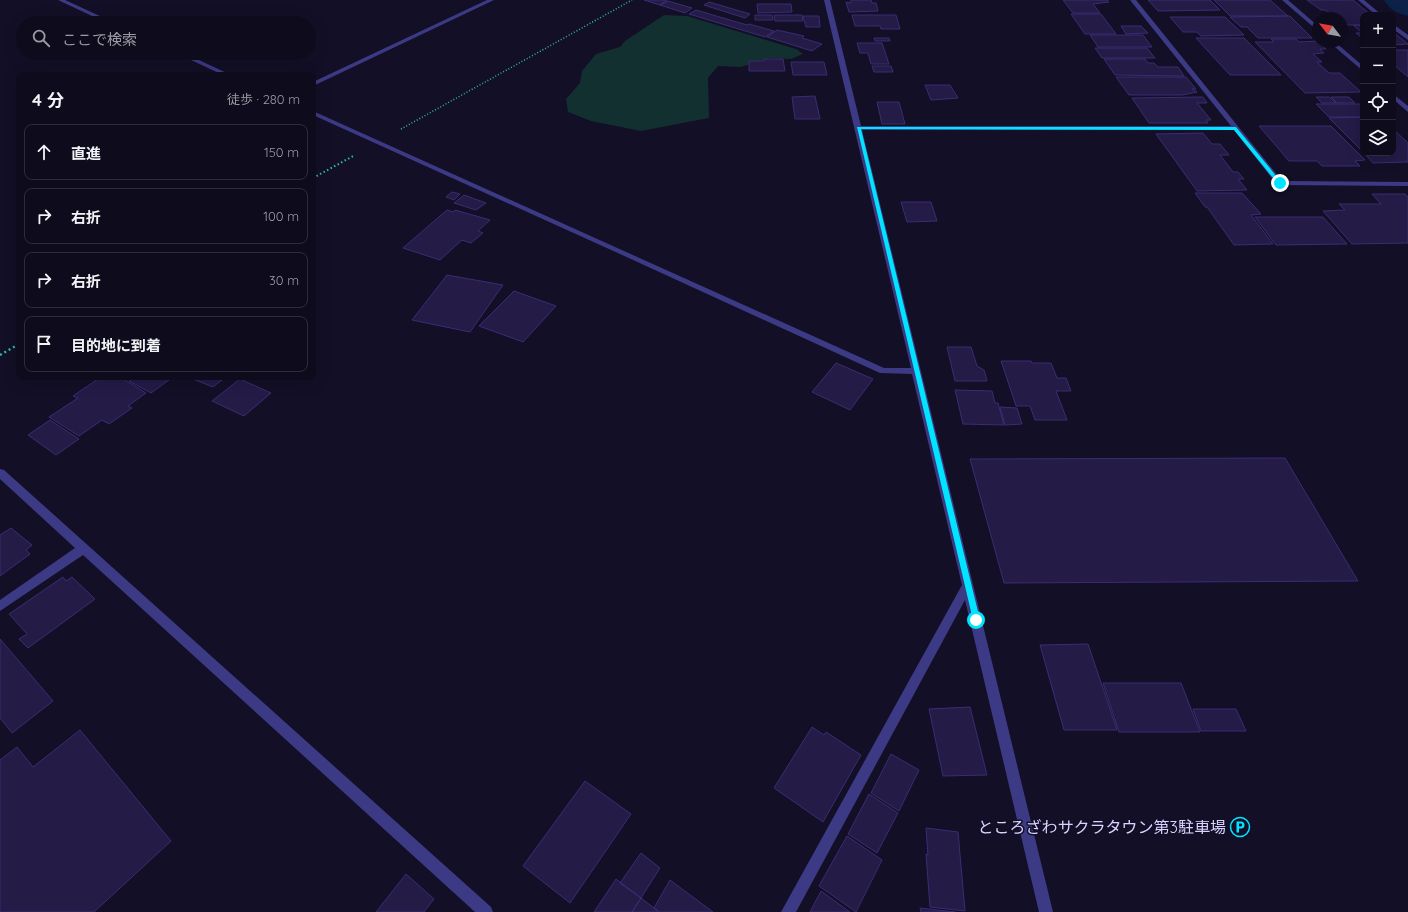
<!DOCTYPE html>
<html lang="ja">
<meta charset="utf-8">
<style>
body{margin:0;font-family:Quicksand,"Noto Sans JP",sans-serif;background:#1c1929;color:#f1f3f6}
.controls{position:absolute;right:12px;top:12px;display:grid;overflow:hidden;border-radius:8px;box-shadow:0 4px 16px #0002}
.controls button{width:36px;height:36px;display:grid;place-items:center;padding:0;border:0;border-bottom:1px solid #2e2b3b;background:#0e0b1c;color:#f1f3f6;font:20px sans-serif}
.compass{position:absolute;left:1312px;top:12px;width:36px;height:36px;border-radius:50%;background:#0e0b1c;box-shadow:0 4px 16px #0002;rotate:301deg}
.stop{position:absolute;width:12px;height:12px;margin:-9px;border:3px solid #00e5ff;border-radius:50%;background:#fff}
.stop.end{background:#00e5ff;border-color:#fff;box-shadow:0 1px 4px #0008}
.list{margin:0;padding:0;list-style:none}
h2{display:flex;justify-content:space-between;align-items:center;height:52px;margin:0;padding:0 16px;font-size:17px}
h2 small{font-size:13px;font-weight:400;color:#9b9ba3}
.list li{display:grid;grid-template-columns:26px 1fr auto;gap:12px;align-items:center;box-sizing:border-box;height:56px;margin:0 8px 8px;padding:0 8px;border:1px solid #2e2b3b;border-radius:8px}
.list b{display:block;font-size:15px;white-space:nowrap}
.list em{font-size:13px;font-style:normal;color:#9b9ba3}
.icon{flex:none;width:22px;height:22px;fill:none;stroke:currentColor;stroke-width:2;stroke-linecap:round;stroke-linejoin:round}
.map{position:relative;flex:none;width:1408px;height:912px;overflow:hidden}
.search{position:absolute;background:#0e0b1c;box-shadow:0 4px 16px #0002;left:16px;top:16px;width:300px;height:44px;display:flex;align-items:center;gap:10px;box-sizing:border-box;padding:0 14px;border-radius:22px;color:#9b9ba3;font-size:15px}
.panel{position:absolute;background:#0e0b1c;box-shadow:0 4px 16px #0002;left:16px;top:72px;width:300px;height:308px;border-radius:8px}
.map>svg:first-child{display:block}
.green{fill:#12302f}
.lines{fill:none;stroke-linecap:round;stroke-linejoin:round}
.river{fill:#0c2248;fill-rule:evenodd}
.building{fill:#241b47;stroke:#3b2d73}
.path-far2{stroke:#2fb8b0;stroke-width:1.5;stroke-dasharray:1 2;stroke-linecap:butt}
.path-far1{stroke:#2fb8b0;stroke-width:2;stroke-dasharray:1.5 2.5;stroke-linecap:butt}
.path{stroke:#2fb8b0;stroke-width:2.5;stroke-dasharray:2 3;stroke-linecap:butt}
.minor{fill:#3d3a85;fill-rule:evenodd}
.route{fill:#00e5ff}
.labels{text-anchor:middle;stroke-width:3;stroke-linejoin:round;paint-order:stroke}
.near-poi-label{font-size:16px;fill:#d9d4ff;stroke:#130f26;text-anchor:end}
</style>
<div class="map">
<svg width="1408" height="912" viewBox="0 0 1408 912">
<rect width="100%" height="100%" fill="#130f26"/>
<!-- green -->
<path class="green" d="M 664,15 L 687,16 L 796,49 L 803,54 L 791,59 L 769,58 L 741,67 L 718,66 L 708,78 L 709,118 L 641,131 L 591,121 L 568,112 L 566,99 L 580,83 L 582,71 L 596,54 L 620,47 L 625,41 Z"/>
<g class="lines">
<!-- river -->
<path class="river" d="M 1384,0 L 1408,0 L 1408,16 C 1396,13 1390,10 1384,0 Z"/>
</g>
<!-- building -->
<path class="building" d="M 644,0 L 667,0 L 660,5 Z
M 851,0 L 871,0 L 872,3 L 876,3 L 878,11 L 849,12 L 846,2 L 851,3 Z
M 1063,0 L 1107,0 L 1109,2 L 1093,4 L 1100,13 L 1073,13 Z
M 1148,0 L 1210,0 L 1220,10 L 1158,11 Z
M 1214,0 L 1270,0 L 1288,16 L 1230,16 Z
M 1307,0 L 1353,0 L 1371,15 L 1363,15 L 1363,25 L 1343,25 L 1342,18 L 1330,18 L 1329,17 L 1334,17 L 1325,10 L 1321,10 Z
M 668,1 L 692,8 L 685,13 L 660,5 Z
M 709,2 L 750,14 L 745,18 L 704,5 Z
M 757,4 L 791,4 L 792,12 L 758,13 Z
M 696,10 L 747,25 L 749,24 L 774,31 L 765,37 L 689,14 Z
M 1071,14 L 1101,14 L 1116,34 L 1085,34 Z
M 755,15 L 772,15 L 773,20 L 755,20 Z
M 774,15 L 802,15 L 803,21 L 775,21 Z
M 852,15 L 896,15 L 900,29 L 881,29 L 880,26 L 855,26 Z
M 803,16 L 819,16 L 820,27 L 806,27 Z
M 1290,16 L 1312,38 L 1258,38 L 1247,27 L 1241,27 L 1230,17 Z
M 1170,17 L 1225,17 L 1244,35 L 1201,36 L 1197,32 L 1183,32 Z
M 1353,25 L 1363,25 L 1363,39 L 1356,33 L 1362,33 Z
M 1121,26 L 1141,26 L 1148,33 L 1126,34 Z
M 777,30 L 804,36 L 802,38 L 822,44 L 812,51 L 767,37 Z
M 1393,32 L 1408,44 L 1393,45 Z
M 1090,35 L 1143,35 L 1152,47 L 1098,47 Z
M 874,38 L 889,38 L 890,41 L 875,41 Z
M 1196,38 L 1244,38 L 1281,75 L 1230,75 Z
M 1271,39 L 1296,39 L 1299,42 L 1318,41 L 1326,49 L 1320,49 L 1324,53 L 1313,54 L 1322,62 L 1317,62 L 1329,73 L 1340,73 L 1361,92 L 1305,93 L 1255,42 L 1274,42 Z
M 857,43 L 882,43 L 889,64 L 871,64 L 868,53 L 860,53 Z
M 1095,48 L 1147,48 L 1155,58 L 1102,58 Z
M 1393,50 L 1408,50 L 1408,77 L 1393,64 Z
M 764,59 L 783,59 L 785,71 L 749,71 L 749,61 L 764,61 Z
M 1104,59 L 1145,59 L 1148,63 L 1154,63 L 1158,67 L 1178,67 L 1184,76 L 1115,75 Z
M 791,62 L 824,62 L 827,75 L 793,75 Z
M 872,66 L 891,66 L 893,72 L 874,72 Z
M 1116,77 L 1186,77 L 1196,89 L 1192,89 L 1197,92 L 1182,95 L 1129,95 Z
M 925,85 L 950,85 L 958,98 L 931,100 Z
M 815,96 L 820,119 L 795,119 L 792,97 Z
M 1203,97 L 1207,103 L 1197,103 L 1211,120 L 1206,120 L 1208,123 L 1149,123 L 1132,98 Z
M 1316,97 L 1329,97 L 1336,103 L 1322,103 Z
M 1331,97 L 1349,97 L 1355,103 L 1337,103 Z
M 877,102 L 899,102 L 905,124 L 882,124 Z
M 1316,104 L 1363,104 L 1363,117 L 1329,117 Z
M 1363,117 L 1363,152 L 1329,118 Z
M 1259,126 L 1331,126 L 1365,160 L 1355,161 L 1360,166 L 1322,166 L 1317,161 L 1289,161 Z
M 1393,129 L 1408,143 L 1408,162 L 1373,163 L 1364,153 L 1393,153 Z
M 1203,133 L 1212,144 L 1220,144 L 1229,155 L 1220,155 L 1233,172 L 1238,172 L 1244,179 L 1238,179 L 1247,190 L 1197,191 L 1156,134 Z
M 452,192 L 460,194 L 454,200 L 446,197 Z
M 1195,193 L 1242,193 L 1261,214 L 1251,215 L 1273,244 L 1234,245 L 1207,207 L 1205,207 Z
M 1372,194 L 1405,194 L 1408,197 L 1408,243 L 1352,244 L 1323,211 L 1345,210 L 1339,204 L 1381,204 Z
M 464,195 L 486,203 L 476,210 L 454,203 Z
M 901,202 L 931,202 L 937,221 L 907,222 Z
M 447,210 L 454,212 L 455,210 L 490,220 L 478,231 L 483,233 L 471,243 L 462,240 L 440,260 L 403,248 Z
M 1255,217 L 1323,217 L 1347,244 L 1276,245 Z
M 447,275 L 503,285 L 470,332 L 412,320 Z
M 514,291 L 556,306 L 523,342 L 479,326 Z
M 947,347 L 971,347 L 977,366 L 984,370 L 987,381 L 955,381 Z
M 1001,361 L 1031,361 L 1032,363 L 1051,363 L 1057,378 L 1066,378 L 1071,391 L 1056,391 L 1067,420 L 1035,420 L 1030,406 L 1016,406 Z
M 836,363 L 873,379 L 850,410 L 812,392 Z
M 101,377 L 129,377 L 125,380 L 146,393 L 128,406 L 132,408 L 109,424 L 102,420 L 79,436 L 49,417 L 78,398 L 73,396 Z
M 136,377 L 173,377 L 151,393 L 129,381 Z
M 188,377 L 226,377 L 213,387 Z
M 240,379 L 271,393 L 244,416 L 212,401 Z
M 955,390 L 992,391 L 995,403 L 998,403 L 1004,425 L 963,424 Z
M 1000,407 L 1017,408 L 1022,424 L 1005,425 Z
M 50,420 L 79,439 L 56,455 L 28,435 Z
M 1285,458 L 1358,581 L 1004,583 L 970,459 Z
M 11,528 L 32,545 L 26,550 L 30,554 L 0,576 L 0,535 Z
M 63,577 L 66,581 L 72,577 L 95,599 L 28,648 L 19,639 L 27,634 L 9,614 Z
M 0,639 L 53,701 L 12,733 L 0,718 Z
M 1088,644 L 1117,730 L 1064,730 L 1040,645 Z
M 1103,683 L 1181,683 L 1200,732 L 1119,732 Z
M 970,707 L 987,775 L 943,776 L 929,709 Z
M 1193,709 L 1236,709 L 1246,731 L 1201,731 Z
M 812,727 L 824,735 L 826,732 L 861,755 L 823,822 L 774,788 Z
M 80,730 L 171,841 L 94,912 L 0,912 L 0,760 L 17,747 L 33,767 Z
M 891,754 L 919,770 L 899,811 L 871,793 Z
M 585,781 L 631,814 L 570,903 L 523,866 Z
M 869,794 L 898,813 L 877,853 L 848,834 Z
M 926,828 L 958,832 L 965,911 L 930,907 L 926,854 L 928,855 Z
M 847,836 L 882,860 L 856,912 L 819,886 Z
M 641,853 L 660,868 L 641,898 L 620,883 Z
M 406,874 L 434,899 L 424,912 L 376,912 Z
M 616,879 L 641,898 L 632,912 L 594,912 Z
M 670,880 L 713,912 L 659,912 L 654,908 Z
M 821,891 L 850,912 L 810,912 Z
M 641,898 L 654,908 L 659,912 L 632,912 Z
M 920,908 L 955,912 L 921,912 Z"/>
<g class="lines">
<!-- path-far2 -->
<path class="path-far2" d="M 401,129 L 632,0"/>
<!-- path-far1 -->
<path class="path-far1" d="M 313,178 L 355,155
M 17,345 L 19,344"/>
<!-- path -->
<path class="path" d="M 0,355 L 19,344"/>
<!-- minor -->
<path class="minor" d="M 58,0 L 65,0 L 115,23 L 107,23 Z
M 487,0 L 494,0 L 313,86 L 313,82 Z
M 824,0 L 830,0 L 861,126 L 1231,126 L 1130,0 L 1136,0 L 1282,181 L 1408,182 L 1408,186 L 1277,185 L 1234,130 L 862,130 L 1053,912 L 1039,912 L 965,600 L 796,912 L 781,912 L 962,585 L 912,374 L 880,373 L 620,254 L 313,115 L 313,111 L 315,112 L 884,368 L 911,368 Z
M 1282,0 L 1288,0 L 1318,26 L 1318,31 Z
M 1358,0 L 1364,0 L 1382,15 L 1376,15 Z
M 1393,24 L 1408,35 L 1408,40 L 1393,29 Z
M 1329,42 L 1335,42 L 1363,66 L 1363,71 Z
M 176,53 L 184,53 L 231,75 L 223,75 Z
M 1393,94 L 1408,106 L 1408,112 L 1393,99 Z
M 0,469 L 4,470 L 491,907 L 493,912 L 475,912 L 83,555 L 0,611 L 0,600 L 75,548 L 0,479 Z"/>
</g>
<!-- route -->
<path class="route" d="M 857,127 L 1236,127 L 1282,183 L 1278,184 L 1234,130 L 861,129 L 980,620 L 976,623 L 973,620 Z"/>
<!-- icons -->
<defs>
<g id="parking-ring" transform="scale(1)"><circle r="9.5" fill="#130f26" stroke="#00e5ff" stroke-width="1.5"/><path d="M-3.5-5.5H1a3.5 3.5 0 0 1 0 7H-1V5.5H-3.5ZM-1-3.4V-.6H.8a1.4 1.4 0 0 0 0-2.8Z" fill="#00e5ff"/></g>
</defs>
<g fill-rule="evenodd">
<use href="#parking-ring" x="1240" y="827"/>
</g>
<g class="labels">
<!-- near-poi labels -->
<g class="near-poi-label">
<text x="1226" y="833">ところざわサクラタウン第3駐車場</text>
</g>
</g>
</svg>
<div class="controls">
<button>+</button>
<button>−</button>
<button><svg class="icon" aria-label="locate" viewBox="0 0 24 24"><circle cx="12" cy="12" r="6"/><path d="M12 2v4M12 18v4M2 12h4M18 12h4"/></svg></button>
<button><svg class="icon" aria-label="layers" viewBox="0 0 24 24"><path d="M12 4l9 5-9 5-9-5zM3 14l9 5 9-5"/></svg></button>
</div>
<svg class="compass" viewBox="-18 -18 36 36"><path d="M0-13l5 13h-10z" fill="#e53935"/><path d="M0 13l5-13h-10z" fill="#9b9ba3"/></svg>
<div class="stop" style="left:976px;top:620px"></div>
<div class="stop end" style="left:1280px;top:183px"></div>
<div class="search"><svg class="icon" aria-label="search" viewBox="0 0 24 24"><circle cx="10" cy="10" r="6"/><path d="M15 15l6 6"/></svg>ここで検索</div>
<section class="panel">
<h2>4 分<small>徒歩 · 280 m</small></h2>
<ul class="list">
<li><svg class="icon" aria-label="ahead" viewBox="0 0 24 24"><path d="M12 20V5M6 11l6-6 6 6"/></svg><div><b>直進</b></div><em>150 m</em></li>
<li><svg class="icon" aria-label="right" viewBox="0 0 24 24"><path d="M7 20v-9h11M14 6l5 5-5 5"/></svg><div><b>右折</b></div><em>100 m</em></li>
<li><svg class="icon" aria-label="right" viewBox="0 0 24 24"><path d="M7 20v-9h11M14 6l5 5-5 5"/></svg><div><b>右折</b></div><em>30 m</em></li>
<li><svg class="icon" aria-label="arrive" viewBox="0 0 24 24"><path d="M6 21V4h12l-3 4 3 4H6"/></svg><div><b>目的地に到着</b></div></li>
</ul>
</section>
</div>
